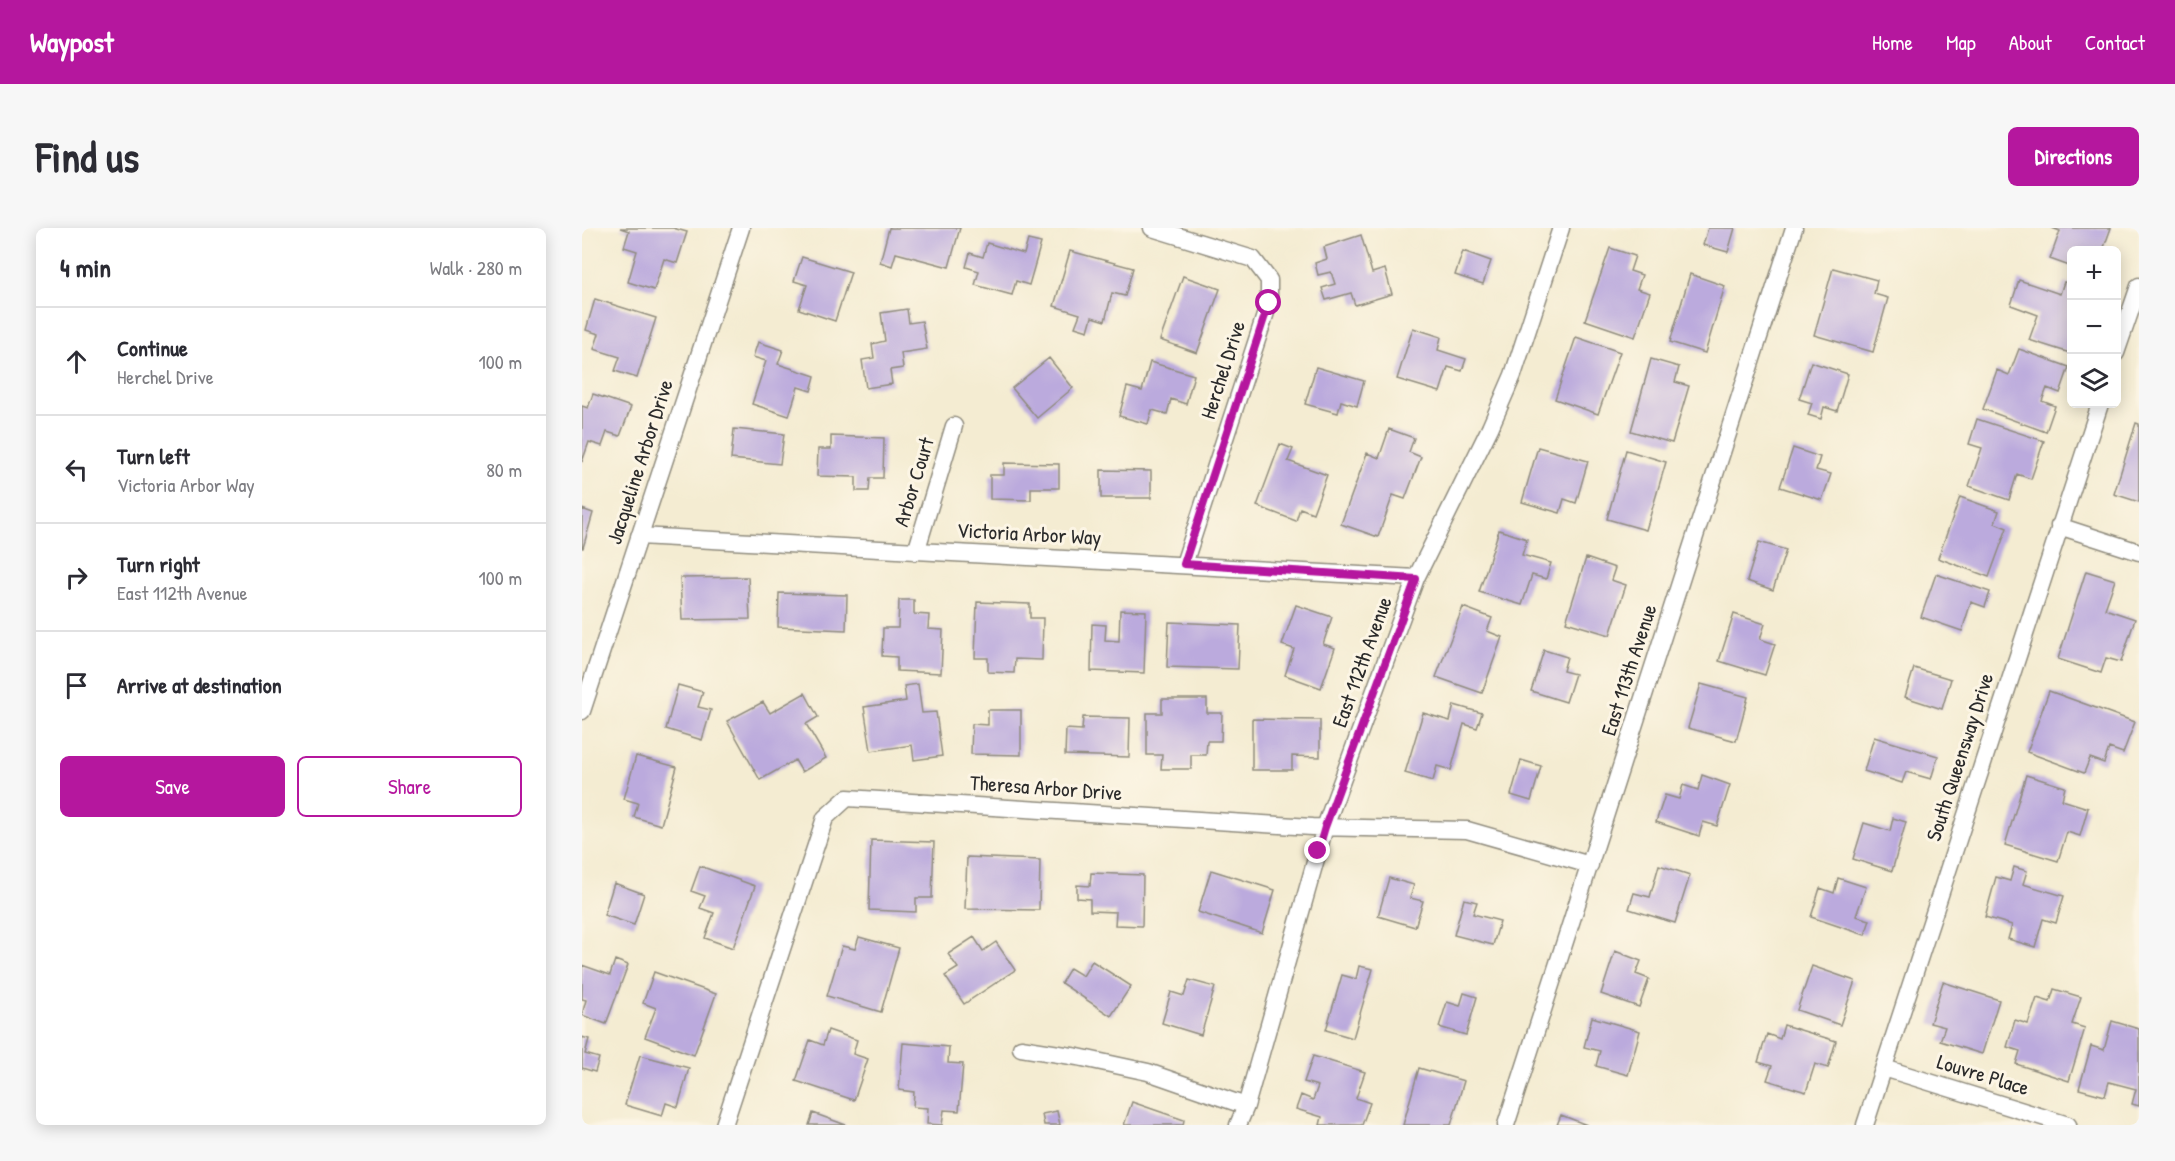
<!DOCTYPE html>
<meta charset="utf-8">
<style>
body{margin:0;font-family:"Patrick Hand",sans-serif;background:#f7f7f7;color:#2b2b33}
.controls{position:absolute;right:18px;top:18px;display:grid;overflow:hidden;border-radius:9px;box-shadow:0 3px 15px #0003}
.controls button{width:54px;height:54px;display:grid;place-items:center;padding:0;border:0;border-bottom:2px solid #e1e1e2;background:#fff;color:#2b2b33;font:30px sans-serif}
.stop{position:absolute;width:18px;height:18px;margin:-14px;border:4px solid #b5179e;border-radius:50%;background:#fff}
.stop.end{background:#b5179e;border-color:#fff;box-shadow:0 2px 6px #0008}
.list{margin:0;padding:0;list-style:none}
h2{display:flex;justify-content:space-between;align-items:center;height:78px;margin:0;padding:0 24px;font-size:26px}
h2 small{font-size:20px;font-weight:400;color:#7c7c81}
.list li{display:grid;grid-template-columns:39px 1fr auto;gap:18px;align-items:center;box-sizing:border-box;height:108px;padding:0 24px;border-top:2px solid #e1e1e2}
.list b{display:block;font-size:22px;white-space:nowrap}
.list p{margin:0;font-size:20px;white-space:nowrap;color:#7c7c81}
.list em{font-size:20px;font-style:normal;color:#7c7c81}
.actions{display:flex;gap:12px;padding:18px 24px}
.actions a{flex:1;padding:14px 0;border:2px solid #b5179e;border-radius:9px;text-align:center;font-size:21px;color:#b5179e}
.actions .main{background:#b5179e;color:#fff}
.icon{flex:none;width:33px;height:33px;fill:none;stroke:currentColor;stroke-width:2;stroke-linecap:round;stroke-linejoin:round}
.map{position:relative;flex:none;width:1557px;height:897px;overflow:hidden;border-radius:9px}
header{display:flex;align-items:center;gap:36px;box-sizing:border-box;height:84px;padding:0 30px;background:#b5179e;color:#fff}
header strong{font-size:28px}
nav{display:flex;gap:33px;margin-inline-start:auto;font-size:21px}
.intro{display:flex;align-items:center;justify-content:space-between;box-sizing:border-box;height:144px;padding:0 36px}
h1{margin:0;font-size:42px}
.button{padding:15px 27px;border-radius:9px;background:#b5179e;color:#fff;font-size:21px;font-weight:700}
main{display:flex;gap:36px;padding:0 36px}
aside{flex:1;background:#fff;border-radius:9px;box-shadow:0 3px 15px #0003}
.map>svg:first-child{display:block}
.building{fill:#bad}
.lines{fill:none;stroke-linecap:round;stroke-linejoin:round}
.minor-casing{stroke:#908c7e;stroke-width:19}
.minor{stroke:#fff;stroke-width:16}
.route{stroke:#b5179e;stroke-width:8}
.labels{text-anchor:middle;stroke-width:6;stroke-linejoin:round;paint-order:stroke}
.street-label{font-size:21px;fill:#2b2b2b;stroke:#fcf5e5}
</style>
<header>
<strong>Waypost</strong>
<nav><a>Home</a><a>Map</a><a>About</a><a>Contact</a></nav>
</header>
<div class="intro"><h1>Find us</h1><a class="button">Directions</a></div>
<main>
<aside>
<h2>4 min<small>Walk · 280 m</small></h2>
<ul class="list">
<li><svg class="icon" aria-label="ahead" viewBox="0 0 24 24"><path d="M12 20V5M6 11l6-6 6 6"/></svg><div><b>Continue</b><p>Herchel Drive</p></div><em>100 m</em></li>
<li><svg class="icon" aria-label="left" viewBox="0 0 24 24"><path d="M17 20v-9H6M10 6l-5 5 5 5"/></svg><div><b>Turn left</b><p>Victoria Arbor Way</p></div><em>80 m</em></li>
<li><svg class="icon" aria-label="right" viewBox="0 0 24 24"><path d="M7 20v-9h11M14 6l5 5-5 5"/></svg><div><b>Turn right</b><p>East 112th Avenue</p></div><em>100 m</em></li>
<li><svg class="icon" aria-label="arrive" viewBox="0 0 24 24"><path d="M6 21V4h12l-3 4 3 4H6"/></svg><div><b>Arrive at destination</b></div></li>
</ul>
<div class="actions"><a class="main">Save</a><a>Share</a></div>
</aside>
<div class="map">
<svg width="1557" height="897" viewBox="0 0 1557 897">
<rect width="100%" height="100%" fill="#fcf5e5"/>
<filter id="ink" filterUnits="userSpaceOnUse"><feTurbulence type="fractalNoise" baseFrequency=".0167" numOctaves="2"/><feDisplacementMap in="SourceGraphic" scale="12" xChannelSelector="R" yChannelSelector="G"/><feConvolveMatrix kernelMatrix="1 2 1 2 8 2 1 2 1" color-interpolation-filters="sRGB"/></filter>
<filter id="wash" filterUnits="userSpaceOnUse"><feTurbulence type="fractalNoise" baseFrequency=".008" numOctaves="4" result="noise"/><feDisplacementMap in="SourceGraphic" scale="24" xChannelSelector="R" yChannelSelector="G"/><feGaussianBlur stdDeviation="1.35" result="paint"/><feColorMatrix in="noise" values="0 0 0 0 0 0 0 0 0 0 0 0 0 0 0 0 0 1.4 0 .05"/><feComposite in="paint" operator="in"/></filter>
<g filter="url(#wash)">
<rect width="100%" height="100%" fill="#f4ecd2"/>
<g id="blocks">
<!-- building -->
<path class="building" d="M 38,0 L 91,0 L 105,4 L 95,35 L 82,31 L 72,62 L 46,54 L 55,23 L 42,19 L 47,3 Z
M 307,0 L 378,0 L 367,39 L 314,25 L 310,38 L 298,34 Z
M 1126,0 L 1153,0 L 1146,24 L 1121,17 Z
M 1470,0 L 1529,0 L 1521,22 L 1490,22 L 1490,39 L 1468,31 L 1478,3 Z
M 779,7 L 790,45 L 803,41 L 810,66 L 773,77 L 769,65 L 744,72 L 740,60 L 753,56 L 749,44 L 736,47 L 733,35 L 745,31 L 742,19 Z
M 446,12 L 459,15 L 447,57 L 434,53 L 430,67 L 393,57 L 397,43 L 384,39 L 388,25 L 401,29 L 405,15 L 442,26 Z
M 1028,20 L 1053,28 L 1048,43 L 1060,47 L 1055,61 L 1068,65 L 1053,109 L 1003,92 Z
M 488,23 L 551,40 L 543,68 L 530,65 L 523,93 L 510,89 L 506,103 L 493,99 L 498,86 L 472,78 Z
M 881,23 L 909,33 L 901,56 L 873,47 Z
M 220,29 L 269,44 L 253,93 L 217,81 L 225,57 L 212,53 Z
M 1251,40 L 1295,52 L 1292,66 L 1306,70 L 1291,124 L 1232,107 Z
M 1108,46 L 1143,58 L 1123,125 L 1088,114 Z
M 601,48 L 638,61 L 615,125 L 578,112 Z
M 1437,52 L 1478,66 L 1482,54 L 1490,56 L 1490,120 L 1488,125 L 1447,112 L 1456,87 L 1429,77 Z
M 13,71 L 74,90 L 55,150 L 33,143 L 38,129 L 12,121 L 17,106 L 4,102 Z
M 325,81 L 327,95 L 340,93 L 345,121 L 319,125 L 321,140 L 308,142 L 310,156 L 284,160 L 280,132 L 292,130 L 290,116 L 303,113 L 299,85 Z
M 831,100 L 859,109 L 856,122 L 884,131 L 880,143 L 866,139 L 858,164 L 815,151 Z
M 994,109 L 1038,124 L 1016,186 L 973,171 Z
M 176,114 L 201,122 L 196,136 L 233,148 L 229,163 L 216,159 L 207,188 L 170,176 L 184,133 L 171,129 Z
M 1437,121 L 1487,139 L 1478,165 L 1465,160 L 1460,173 L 1473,178 L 1464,204 L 1401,181 L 1415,142 L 1427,147 Z
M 467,130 L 491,160 L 455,190 L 430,160 Z
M 1069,131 L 1097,139 L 1093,154 L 1107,158 L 1090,215 L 1049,203 Z
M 568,134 L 612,147 L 604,176 L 589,171 L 585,186 L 570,182 L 566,196 L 537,188 L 545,159 L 560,163 Z
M 1229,134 L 1266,146 L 1255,183 L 1242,179 L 1239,191 L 1226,187 L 1230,175 L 1217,171 Z
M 734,139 L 782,153 L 775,178 L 759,173 L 756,185 L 723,176 Z
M 11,166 L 49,179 L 38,208 L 25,204 L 20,218 L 7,214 L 0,234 L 0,178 L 6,180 Z
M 1395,191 L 1462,213 L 1449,251 L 1435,246 L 1427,272 L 1387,258 L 1400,220 L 1387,216 Z
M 1554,195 L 1557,196 L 1557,274 L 1532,266 Z
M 152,201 L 202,206 L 198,236 L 149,231 Z
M 807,201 L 832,210 L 827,224 L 839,229 L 823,271 L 811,267 L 796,309 L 759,296 L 785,225 L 797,230 Z
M 249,208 L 302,210 L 301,250 L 288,250 L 287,263 L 274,263 L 274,249 L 235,248 L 236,221 L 249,221 Z
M 698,216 L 711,221 L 706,233 L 745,247 L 731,285 L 718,280 L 714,293 L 675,278 Z
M 956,219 L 1006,233 L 994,275 L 982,271 L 978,285 L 940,274 Z
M 1211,220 L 1238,229 L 1234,242 L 1249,246 L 1240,272 L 1198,259 Z
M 1044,222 L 1084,234 L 1064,302 L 1025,291 Z
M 422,235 L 477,236 L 477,260 L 449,260 L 449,272 L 408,271 L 408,247 L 422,247 Z
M 519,242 L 569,243 L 569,270 L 519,270 Z
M 1378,269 L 1417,283 L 1413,295 L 1425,300 L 1407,349 L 1356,330 Z
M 0,281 L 11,285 L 1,320 L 0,320 Z
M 917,302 L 945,311 L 940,327 L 969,335 L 964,351 L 950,347 L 940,377 L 897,364 Z
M 1177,314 L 1204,322 L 1191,362 L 1165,353 Z
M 1004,330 L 1033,340 L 1029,352 L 1044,357 L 1028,407 L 984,394 Z
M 1504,343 L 1533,352 L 1523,381 L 1553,391 L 1539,434 L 1524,430 L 1519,445 L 1476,431 Z
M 1354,346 L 1408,364 L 1403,379 L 1389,374 L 1380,403 L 1339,389 Z
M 166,349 L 168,391 L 100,392 L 98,350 Z
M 197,365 L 265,367 L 264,402 L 196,399 Z
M 317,372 L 332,372 L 332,386 L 347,387 L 346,401 L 361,402 L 359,445 L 315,443 L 315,429 L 300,428 L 301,400 L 316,400 Z
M 395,374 L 448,376 L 448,390 L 461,390 L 460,432 L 433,431 L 432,445 L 406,444 L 406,430 L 393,430 Z
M 714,377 L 750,389 L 741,416 L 753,420 L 739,460 L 703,447 L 712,421 L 700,417 Z
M 881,379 L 910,390 L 905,403 L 920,409 L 900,465 L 854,449 Z
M 538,382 L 564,383 L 562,445 L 509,443 L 510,396 L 524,397 L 523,412 L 537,413 Z
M 1152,386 L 1183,396 L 1178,411 L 1193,416 L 1183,447 L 1137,433 Z
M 587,394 L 658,397 L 656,441 L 585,439 Z
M 962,422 L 985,429 L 981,443 L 993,446 L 984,474 L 949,463 Z
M 1332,440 L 1369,451 L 1360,481 L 1323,469 Z
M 336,456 L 340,485 L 354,484 L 360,528 L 332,532 L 330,517 L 289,523 L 282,479 L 324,473 L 322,458 Z
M 1119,456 L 1166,469 L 1154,513 L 1106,500 Z
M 96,457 L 121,464 L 116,479 L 129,482 L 120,512 L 84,501 Z
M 1467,463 L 1553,494 L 1541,525 L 1527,520 L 1522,535 L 1508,530 L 1502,545 L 1445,524 Z
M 223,465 L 236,489 L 224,496 L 244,530 L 220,544 L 213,532 L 178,552 L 145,493 L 181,474 L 188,485 Z
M 580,471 L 625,471 L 625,485 L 640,485 L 639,513 L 625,513 L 624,527 L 609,527 L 609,541 L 579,541 L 580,527 L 565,527 L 565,485 L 580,485 Z
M 872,477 L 900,485 L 895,500 L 882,496 L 869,542 L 855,538 L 851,553 L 823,545 L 841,485 L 868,493 Z
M 406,482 L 439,482 L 439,527 L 389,526 L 390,496 L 406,497 Z
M 501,489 L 548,490 L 547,529 L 483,527 L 484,501 L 500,502 Z
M 670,491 L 738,492 L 738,529 L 710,528 L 710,542 L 670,542 Z
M 1292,509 L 1356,528 L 1349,551 L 1324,544 L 1320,555 L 1282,543 Z
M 54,528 L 95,539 L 79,597 L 52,589 L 56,575 L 42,571 Z
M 939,532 L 959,538 L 949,573 L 929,567 Z
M 1120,547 L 1148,557 L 1135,598 L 1121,594 L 1117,608 L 1074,594 L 1083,567 L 1097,571 L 1101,557 L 1116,562 Z
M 1444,547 L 1483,559 L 1480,572 L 1506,580 L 1498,608 L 1485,604 L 1476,633 L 1423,617 Z
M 1311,590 L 1324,594 L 1310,643 L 1271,631 L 1282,595 L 1308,603 Z
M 289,612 L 352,614 L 350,670 L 334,670 L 334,684 L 287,682 Z
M 385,629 L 458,632 L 457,682 L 383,681 Z
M 1077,637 L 1108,647 L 1093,695 L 1047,681 L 1052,665 L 1068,669 Z
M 118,638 L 173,658 L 151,720 L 123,710 L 132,685 L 118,680 L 123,668 L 109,663 Z
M 1432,639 L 1445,643 L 1441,656 L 1482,668 L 1474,695 L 1461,691 L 1453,719 L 1426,711 L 1430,697 L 1403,689 L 1414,649 L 1428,653 Z
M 629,642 L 693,662 L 680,705 L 616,684 Z
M 509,645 L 561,647 L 560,698 L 533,697 L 534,684 L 508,683 L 508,671 L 495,670 L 495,657 L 508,658 Z
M 807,650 L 832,657 L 828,670 L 841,673 L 833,699 L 796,688 Z
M 1256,650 L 1284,659 L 1274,688 L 1288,692 L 1283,707 L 1229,689 L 1238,660 L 1252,665 Z
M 32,655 L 62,666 L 52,697 L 22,687 Z
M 882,671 L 895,674 L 891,686 L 918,693 L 911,717 L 872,707 Z
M 277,709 L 317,720 L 299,784 L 245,768 L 260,718 L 273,721 Z
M 392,709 L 401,723 L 414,714 L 433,742 L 382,776 L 363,748 L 376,740 L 366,726 Z
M 1033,723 L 1059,733 L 1054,746 L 1067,751 L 1057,779 L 1019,766 Z
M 33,732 L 46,737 L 24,796 L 0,787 L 4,772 L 0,771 L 0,737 L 28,747 Z
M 510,733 L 549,758 L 529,788 L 479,755 L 488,740 L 501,748 Z
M 777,738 L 791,741 L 771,810 L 744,802 L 760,747 L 774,751 Z
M 1230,738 L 1273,753 L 1258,797 L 1215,782 Z
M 72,744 L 134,766 L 112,827 L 63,809 L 74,780 L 61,775 Z
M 607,752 L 633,759 L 619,807 L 580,795 L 589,764 L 602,768 Z
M 1361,754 L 1417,772 L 1400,826 L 1358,813 L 1363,799 L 1348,795 Z
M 1472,761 L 1499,769 L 1490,796 L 1503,800 L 1487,853 L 1434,836 L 1438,823 L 1425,819 L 1433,792 L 1446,796 L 1455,770 L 1468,774 Z
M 882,765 L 895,769 L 884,807 L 857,799 L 865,774 L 878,778 Z
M 1010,789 L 1058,803 L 1046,847 L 1014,838 L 1018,823 L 1002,819 Z
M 1530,793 L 1557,801 L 1557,878 L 1550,876 L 1554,861 L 1527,854 L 1523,868 L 1497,861 L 1509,818 L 1522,822 Z
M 1202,797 L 1254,813 L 1246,840 L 1233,836 L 1224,864 L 1185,852 L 1190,838 L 1176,834 L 1185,806 L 1198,811 Z
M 246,802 L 275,812 L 271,826 L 286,831 L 272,872 L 214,853 L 228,812 L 241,817 Z
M 0,809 L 7,811 L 3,826 L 17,830 L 13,844 L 0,840 Z
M 321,815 L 367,819 L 366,835 L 381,836 L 377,883 L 362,882 L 360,897 L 345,896 L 346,880 L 331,879 L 332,864 L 317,862 Z
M 58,827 L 107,840 L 96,879 L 84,875 L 80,888 L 43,877 Z
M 731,828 L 783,844 L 774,870 L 788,875 L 780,897 L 738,897 L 740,889 L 714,881 L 719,867 L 731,872 L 736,858 L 722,854 Z
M 837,840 L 882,853 L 869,897 L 821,897 Z
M 550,874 L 602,892 L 601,897 L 542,897 Z
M 475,883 L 478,897 L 462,897 L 460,886 Z
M 231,885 L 264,897 L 227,897 Z
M 979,887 L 1005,897 L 975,897 Z"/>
</g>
</g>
<g filter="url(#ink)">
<use href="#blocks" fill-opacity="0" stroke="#908c7e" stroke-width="1.5"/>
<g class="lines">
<!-- minor casing -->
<g class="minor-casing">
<path id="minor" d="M 570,0 L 671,31 L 687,52 L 687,75 L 602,336
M 1534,125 L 1557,58
M 1477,298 L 1557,324
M 57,308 L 834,350
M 334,324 L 372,198
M 0,483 L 159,0
M 439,820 L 496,829 L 566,844 L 664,878
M 1302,840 L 1486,897
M 142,897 L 243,590 L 265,570 L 730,599 L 885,602 L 1008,637
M 656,897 L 664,878 L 743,599 L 834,350 L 908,200 L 931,147 L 979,0
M 924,897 L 1212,0
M 1283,897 L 1518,176"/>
</g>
<!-- minor -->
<use href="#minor" class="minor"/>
</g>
</g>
<g class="lines" filter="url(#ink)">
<!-- route -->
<path class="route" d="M 687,75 L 602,336 L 834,351 L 743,599 L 736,623"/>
</g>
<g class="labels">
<!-- street labels -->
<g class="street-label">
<text transform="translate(641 142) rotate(-72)" y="7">Herchel Drive</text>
<text transform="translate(58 234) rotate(-72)" y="7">Jacqueline Arbor Drive</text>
<text transform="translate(332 254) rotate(-73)" y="7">Arbor Court</text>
<text transform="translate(447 306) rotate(3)" y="7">Victoria Arbor Way</text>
<text transform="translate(780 434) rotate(-70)" y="7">East 112th Avenue</text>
<text transform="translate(1047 442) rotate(-72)" y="7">East 113th Avenue</text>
<text transform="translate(1378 529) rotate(-72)" y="7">South Queensway Drive</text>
<text transform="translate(464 560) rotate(4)" y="7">Theresa Arbor Drive</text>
<text transform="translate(1401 847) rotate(17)" y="7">Louvre Place</text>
</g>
</g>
</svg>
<div class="controls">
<button>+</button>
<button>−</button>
<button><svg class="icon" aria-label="layers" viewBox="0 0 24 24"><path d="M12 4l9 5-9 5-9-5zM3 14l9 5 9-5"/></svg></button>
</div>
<div class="stop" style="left:687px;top:75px"></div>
<div class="stop end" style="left:736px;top:623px"></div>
</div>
</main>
